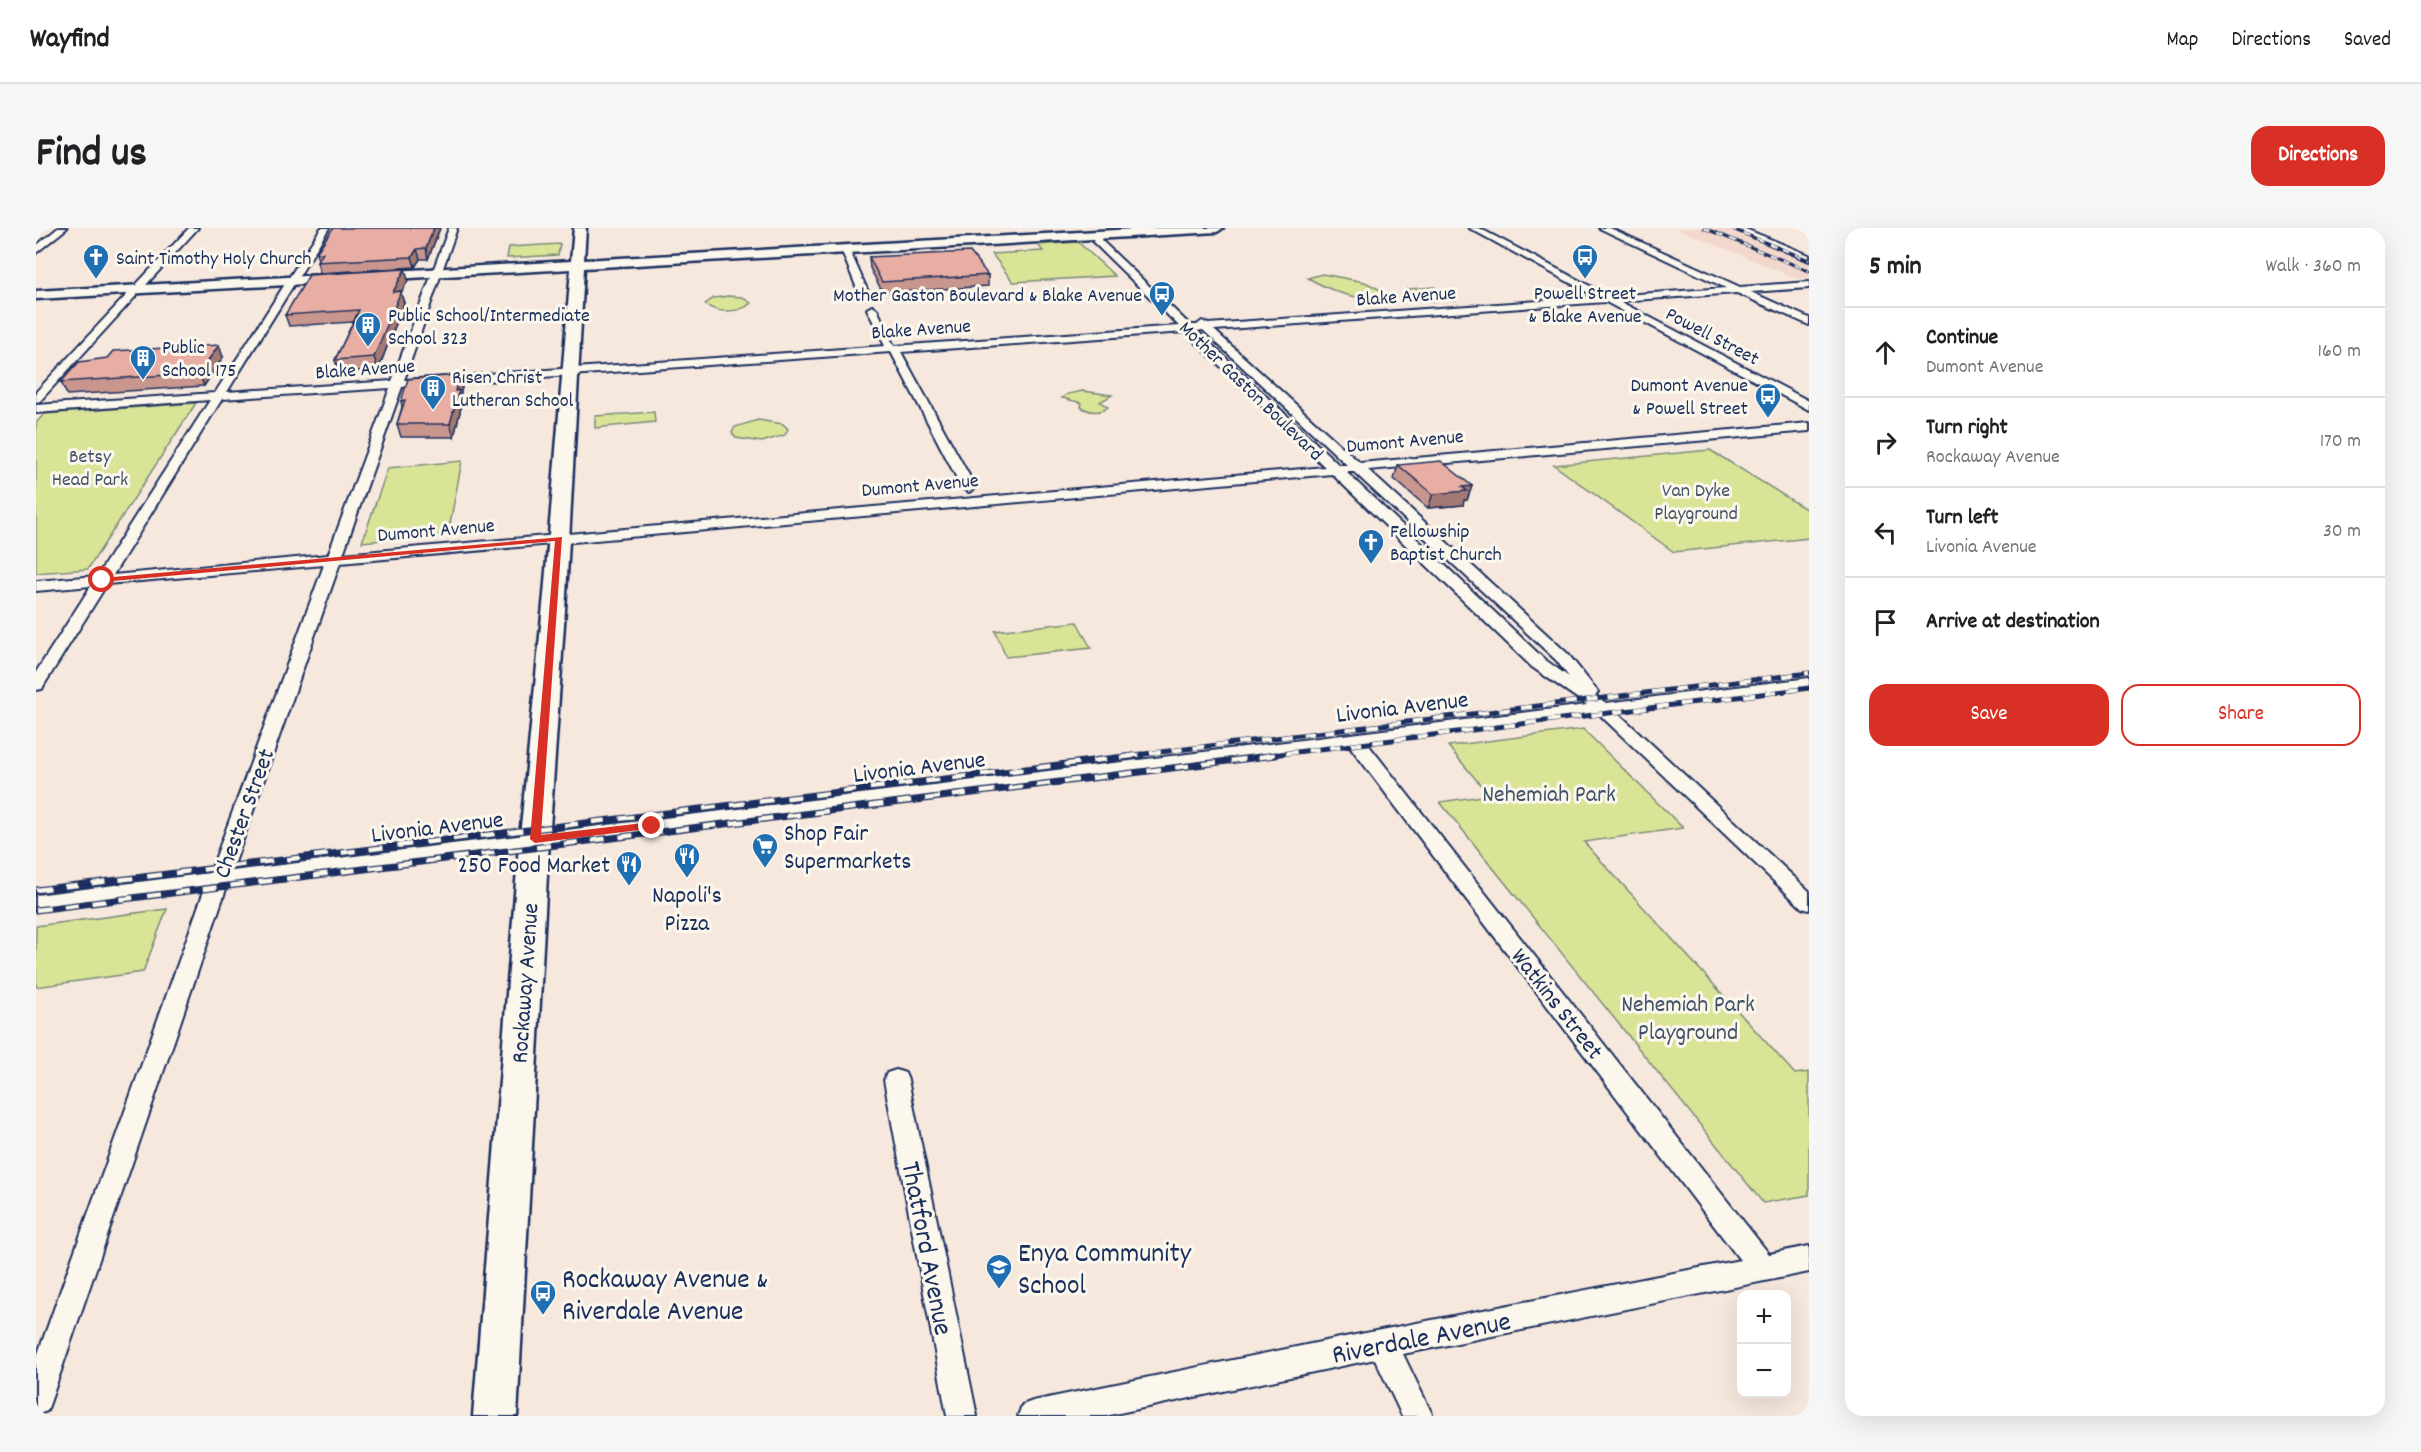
<!DOCTYPE html>
<meta charset="utf-8">
<style>
body{margin:0;font-family:Dekko,sans-serif;background:#f6f6f6;color:#202124}
.controls{position:absolute;right:18px;bottom:18px;display:grid;overflow:hidden;border-radius:12px;box-shadow:0 6px 24px #0002}
.controls button{width:54px;height:54px;display:grid;place-items:center;padding:0;border:0;border-bottom:2px solid #e0e0e0;background:#fff;color:#202124;font:30px sans-serif}
.stop{position:absolute;width:18px;height:18px;margin:-14px;border:4px solid #d93025;border-radius:50%;background:#fff}
.stop.end{background:#d93025;border-color:#fff;box-shadow:0 2px 6px #0008}
.list{margin:0;padding:0;list-style:none}
h2{display:flex;justify-content:space-between;align-items:center;height:78px;margin:0;padding:0 24px;font-size:26px}
h2 small{font-size:20px;font-weight:400;color:#757577}
.list li{display:grid;grid-template-columns:39px 1fr auto;gap:18px;align-items:center;box-sizing:border-box;height:90px;padding:0 24px;border-top:2px solid #e0e0e0}
.list b{display:block;font-size:22px;white-space:nowrap}
.list p{margin:0;font-size:20px;white-space:nowrap;color:#757577}
.list em{font-size:20px;font-style:normal;color:#757577}
.actions{display:flex;gap:12px;padding:18px 24px}
.actions a{flex:1;padding:14px 0;border:2px solid #d93025;border-radius:18px;text-align:center;font-size:21px;color:#d93025}
.actions .main{background:#d93025;color:#fff}
.icon{flex:none;width:33px;height:33px;fill:none;stroke:currentColor;stroke-width:2;stroke-linecap:round;stroke-linejoin:round}
.map{position:relative;flex:none;width:1773px;height:1188px;overflow:hidden;border-radius:18px}
header{display:flex;align-items:center;gap:36px;box-sizing:border-box;height:84px;padding:0 30px;background:#fff;border-bottom:2px solid #e0e0e0}
header strong{font-size:28px}
nav{display:flex;gap:33px;margin-inline-start:auto;font-size:21px}
.intro{display:flex;align-items:center;justify-content:space-between;box-sizing:border-box;height:144px;padding:0 36px}
h1{margin:0;font-size:42px}
.button{padding:15px 27px;border-radius:18px;background:#d93025;color:#fff;font-size:21px;font-weight:700}
main{display:flex;gap:36px;padding:0 36px}
aside{flex:1;background:#fff;border-radius:18px;box-shadow:0 6px 24px #0002}
.map>svg:first-child{display:block}
.built{fill:#f2d7cd}
.green{fill:#d9e497;stroke:#7a8a7a;stroke-width:1.5}
.lines{fill:none;stroke-linecap:round;stroke-linejoin:round}
.street-casing{stroke:#1b2f5e;stroke-width:4}
.secondary-casing{stroke:#1b2f5e;stroke-width:5}
.street{fill:#fbf7ec;fill-rule:evenodd}
.secondary{fill:#fbf7ec;fill-rule:evenodd}
.rail-far2-casing{stroke:#1b2f5e;stroke-width:3}
.rail-far1-casing{stroke:#1b2f5e;stroke-width:5}
.rail-casing{stroke:#1b2f5e;stroke-width:7}
.rail-far2{stroke:#fbf7ec;stroke-width:2;stroke-dasharray:7;stroke-linecap:butt}
.rail-far1{stroke:#fbf7ec;stroke-width:4;stroke-dasharray:11;stroke-linecap:butt}
.rail{stroke:#fbf7ec;stroke-width:4.5;stroke-dasharray:14;stroke-linecap:butt}
.wall{fill:#c8968d;stroke:#1b2f5e;stroke-width:1.5}
.shaded-wall{fill:#a27a73;stroke:#1b2f5e;stroke-width:1.5}
.building{fill:#e8aea4;stroke:#1b2f5e;stroke-width:1.5}
.route{fill:#d93025}
.labels{text-anchor:middle;stroke-width:6;stroke-linejoin:round;paint-order:stroke}
.far-poi-label{font-size:20px;fill:#1b2f5e;stroke:#fbf7ec;text-anchor:start}
.far-street-label{font-size:20px;fill:#1b2f5e;stroke:#fbf7ec}
.far-park-label{font-size:20px;fill:#415369;stroke:#fbf7ec}
.street-label{font-size:24px;fill:#1b2f5e;stroke:#fbf7ec}
.park-label{font-size:24px;fill:#415369;stroke:#fbf7ec}
.poi-label{font-size:24px;fill:#1b2f5e;stroke:#fbf7ec;text-anchor:start}
.near-street-label{font-size:28px;fill:#1b2f5e;stroke:#fbf7ec}
.near-poi-label{font-size:28px;fill:#1b2f5e;stroke:#fbf7ec;text-anchor:start}
</style>
<header>
<strong>Wayfind</strong>
<nav><a>Map</a><a>Directions</a><a>Saved</a></nav>
</header>
<div class="intro"><h1>Find us</h1><a class="button">Directions</a></div>
<main>
<div class="map">
<svg width="1773" height="1188" viewBox="0 0 1773 1188">
<rect width="100%" height="100%" fill="#f7e8de"/>
<filter id="ink" filterUnits="userSpaceOnUse"><feTurbulence type="fractalNoise" baseFrequency=".0167" numOctaves="2"/><feDisplacementMap in="SourceGraphic" scale="12" xChannelSelector="R" yChannelSelector="G"/><feConvolveMatrix kernelMatrix="1 2 1 2 8 2 1 2 1" color-interpolation-filters="sRGB"/></filter>
<g filter="url(#ink)">
<!-- built -->
<path class="built" d="M 1640,0 L 1696,0 L 1773,31 L 1773,51 L 1762,51 Z"/>
<!-- green -->
<path class="green" d="M 1042,14 L 1079,48 L 977,54 L 956,26 L 1007,23 L 1002,17 Z
M 524,16 L 522,27 L 471,30 L 473,19 Z
M 1286,46 L 1329,54 L 1356,68 C 1326,76 1297,64 1272,50 Z
M 1398,59 L 1419,72 L 1392,73 L 1372,61 Z
M 692,68 L 706,69 L 715,75 C 705,85 680,86 669,76 L 678,70 Z
M 1047,163 L 1076,167 L 1064,174 L 1072,179 C 1064,186 1053,184 1045,179 L 1046,175 L 1026,170 L 1032,166 Z
M 160,175 L 52,341 L 0,345 L 0,195 L 8,186 Z
M 618,184 L 619,194 L 559,200 L 559,188 Z
M 722,192 L 747,196 L 752,201 L 749,207 L 726,214 L 700,210 L 696,205 L 699,199 Z
M 1674,222 L 1773,283 L 1773,310 L 1638,324 L 1518,237 Z
M 426,233 L 412,306 L 326,314 L 352,240 Z
M 1041,394 L 1055,420 L 970,429 L 959,403 Z
M 1547,501 L 1647,600 L 1548,614 L 1759,846 L 1773,844 L 1773,967 L 1727,975 L 1404,574 L 1453,567 L 1412,518 Z
M 131,681 L 107,744 L 0,759 L 0,698 Z"/>
<g class="lines">
<!-- street casing -->
<g class="street-casing">
<path id="street" d="M 22,0 L 31,0 L 0,25 L 0,18 Z
M 153,0 L 162,0 L 4,173 L 0,174 L 0,164 Z
M 285,0 L 293,0 L 191,164 L 356,153 L 413,0 L 421,0 L 368,152 L 849,118 L 831,81 L 836,78 L 841,81 L 858,118 L 1143,98 L 1057,14 L 1059,7 L 1063,4 L 1067,7 L 1065,12 L 1154,97 L 1161,97 L 1166,93 L 1172,96 L 1560,69 L 1433,0 L 1443,0 L 1573,68 L 1690,60 L 1563,0 L 1574,0 L 1704,59 L 1773,54 L 1773,60 L 1715,64 L 1773,90 L 1773,97 L 1701,65 L 1583,73 L 1773,173 L 1773,182 L 1570,74 L 1178,102 L 1324,235 L 1773,195 L 1773,203 L 1332,242 L 1532,426 L 1562,464 L 1559,467 L 1570,475 L 1773,450 L 1773,460 L 1581,484 L 1773,663 L 1773,682 L 1766,680 L 1563,486 L 1331,515 L 1733,1026 L 1773,1018 L 1773,1044 L 1367,1126 L 1397,1188 L 1366,1188 L 1339,1131 L 1069,1188 L 982,1188 L 986,1177 L 997,1173 L 1309,1109 L 1704,1032 L 1313,517 L 191,658 L 15,1172 L 11,1183 L 0,1187 L 0,1131 L 169,660 L 0,681 L 0,667 L 174,645 L 288,337 L 71,356 L 8,457 L 6,461 L 0,462 L 0,444 L 55,358 L 0,363 L 0,353 L 61,348 L 174,172 L 0,185 L 0,177 L 179,165 ZM 1167,102 L 1311,237 L 1303,237 L 1161,103 ZM 1149,104 L 1289,239 L 307,326 L 366,159 L 855,124 L 926,260 L 933,264 L 940,260 L 865,124 ZM 354,160 L 292,327 L 77,347 L 186,171 ZM 1310,244 L 1318,244 L 1520,432 L 1533,449 L 1508,431 ZM 1296,246 L 1496,439 L 1551,477 L 196,643 L 304,335 Z
M 1696,0 L 1707,0 L 1773,27 L 1773,33 Z
M 809,18 L 813,21 L 834,68 L 832,70 L 824,68 L 805,21 Z
M 860,842 L 869,845 L 872,852 L 941,1188 L 911,1188 L 848,852 L 851,845 Z"/>
</g>
<!-- secondary casing -->
<g class="secondary-casing">
<path id="secondary" d="M 538,0 L 550,0 L 548,32 L 1115,0 L 1187,0 L 1181,4 L 548,40 L 530,367 L 512,629 L 481,1188 L 437,1188 L 482,629 L 508,367 L 535,41 L 0,71 L 0,63 L 535,33 Z"/>
</g>
<!-- street -->
<use href="#street" class="street"/>
<!-- secondary -->
<use href="#secondary" class="secondary"/>
<!-- rail-far2 casing -->
<g class="rail-far2-casing">
<path id="rail-far2" d="M 1668,0 L 1773,43
M 1694,0 L 1773,32"/>
</g>
<!-- rail-far1 casing -->
<g class="rail-far1-casing">
<path id="rail-far1" d="M 1092,528 L 1773,445
M 1228,528 L 1773,460"/>
</g>
<!-- rail casing -->
<g class="rail-casing">
<path id="rail" d="M 0,662 L 1105,527
M 0,682 L 1240,527"/>
</g>
<!-- rail-far2 -->
<use href="#rail-far2" class="rail-far2"/>
<!-- rail-far1 -->
<use href="#rail-far1" class="rail-far1"/>
<!-- rail -->
<use href="#rail" class="rail"/>
</g>
<!-- wall -->
<path class="wall" d="M 404,0 L 392,31 L 384,31 L 379,39 L 284,45 L 281,34 L 282,32 L 280,25 Z
M 833,29 L 952,47 L 952,58 L 847,65 L 834,40 Z
M 372,52 L 365,65 L 368,75 L 342,142 L 303,144 L 299,132 L 317,94 L 253,98 L 249,87 Z
M 187,129 L 168,158 L 31,167 L 25,154 Z
M 423,147 L 426,159 L 424,168 L 426,175 L 418,209 L 365,209 L 361,196 L 366,179 L 365,173 Z
M 1362,237 L 1436,258 L 1431,272 L 1428,272 L 1427,277 L 1392,280 L 1358,251 Z"/>
<!-- shaded-wall -->
<path class="shaded-wall" d="M 398,0 L 404,0 L 392,31 L 390,20 Z
M 381,21 L 384,31 L 379,39 L 376,29 Z
M 369,41 L 372,52 L 365,65 L 368,75 L 342,142 L 338,129 L 357,64 Z
M 183,117 L 187,129 L 168,158 L 163,145 Z
M 423,147 L 426,159 L 424,168 L 426,175 L 418,209 L 414,196 L 419,163 Z
M 1436,258 L 1431,272 L 1428,272 L 1427,277 L 1392,280 L 1397,266 L 1426,259 Z"/>
<!-- building -->
<path class="building" d="M 297,0 L 398,0 L 390,20 L 381,21 L 376,29 L 281,34 L 287,25 L 280,25 Z
M 934,24 L 952,47 L 846,54 L 833,29 Z
M 369,41 L 357,64 L 365,63 L 338,129 L 299,132 L 323,82 L 249,87 L 273,47 Z
M 183,117 L 163,145 L 25,154 L 43,134 L 71,130 L 77,123 Z
M 423,147 L 419,163 L 423,162 L 414,196 L 361,196 L 369,172 L 365,173 L 372,151 Z
M 1405,233 L 1436,258 L 1426,259 L 1431,263 L 1397,266 L 1362,237 Z"/>
</g>
<!-- route -->
<path class="route" d="M 526,309 L 505,607 L 616,594 L 619,595 L 619,600 L 499,615 L 494,611 L 519,313 L 66,354 L 63,352 L 66,350 Z"/>
<!-- icons -->
<defs>
<g id="church-pin" transform="scale(1.35)"><path d="M0 17L-7.5 6A9.5 9.5 0 1 1 7.5 6Z" fill="#1f6fb2" stroke="#fbf7ec"/><path d="M-1.2-6h2.4v3.5h3.3v2.4h-3.3V6h-2.4V-.1h-3.3v-2.4h3.3Z" fill="#fff"/></g>
<g id="bus-pin" transform="scale(1.35)"><path d="M0 17L-7.5 6A9.5 9.5 0 1 1 7.5 6Z" fill="#1f6fb2" stroke="#fbf7ec"/><path d="M-5-6H5V4H4V6H2V4H-2V6H-4V4H-5ZM-3.5-4V0h7V-4ZM-3.5 1.2v1.5H-2V1.2ZM2 1.2v1.5H3.5V1.2Z" fill="#fff"/></g>
<g id="building-pin" transform="scale(1.35)"><path d="M0 17L-7.5 6A9.5 9.5 0 1 1 7.5 6Z" fill="#1f6fb2" stroke="#fbf7ec"/><path d="M-4-6H4V6H1V3H-1V6H-4ZM-2.5-4.3h1.7v1.8h-1.7ZM.8-4.3h1.7v1.8H.8ZM-2.5-1h1.7V.8h-1.7ZM.8-1h1.7V.8H.8Z" fill="#fff"/></g>
<g id="supermarket-pin" transform="scale(1.35)"><path d="M0 17L-7.5 6A9.5 9.5 0 1 1 7.5 6Z" fill="#1f6fb2" stroke="#fbf7ec"/><path d="M-6-5.5h2.5l.6 2H6L4.5 2H-2.5L-4.4-4H-6ZM-1.5 3.2a1.3 1.3 0 1 0 .1 0ZM3 3.2a1.3 1.3 0 1 0 .1 0Z" fill="#fff"/></g>
<g id="restaurant-pin" transform="scale(1.35)"><path d="M0 17L-7.5 6A9.5 9.5 0 1 1 7.5 6Z" fill="#1f6fb2" stroke="#fbf7ec"/><path d="M-5-6h1v4h1v-4h1v4h1v-4h1v5L-1.5 .5V6h-2V.5L-5-1ZM5-6V6H3V1.5H1.5Q1.5-4 5-6Z" fill="#fff"/></g>
<g id="school-pin" transform="scale(1.35)"><path d="M0 17L-7.5 6A9.5 9.5 0 1 1 7.5 6Z" fill="#1f6fb2" stroke="#fbf7ec"/><path d="M0-5L7-2L0 1L-7-2ZM-4 1L0 2.5L4 1V4Q0 6-4 4Z" fill="#fff"/></g>
</defs>
<g fill-rule="evenodd">
<use href="#church-pin" x="60" y="29"/>
<use href="#bus-pin" x="1549" y="29"/>
<use href="#bus-pin" x="1126" y="66"/>
<use href="#building-pin" x="332" y="97"/>
<use href="#building-pin" x="107" y="130"/>
<use href="#building-pin" x="397" y="160"/>
<use href="#bus-pin" x="1732" y="168"/>
<use href="#church-pin" x="1335" y="314"/>
<use href="#supermarket-pin" x="729" y="618"/>
<use href="#restaurant-pin" x="651" y="628"/>
<use href="#restaurant-pin" x="593" y="636"/>
<use href="#school-pin" x="963" y="1039"/>
<use href="#bus-pin" x="507" y="1065"/>
</g>
<g class="labels">
<!-- far-poi labels -->
<g class="far-poi-label">
<text x="80" y="36">Saint Timothy Holy Church</text>
<text x="1549" y="71" text-anchor="middle">Powell Street<tspan x="1549" dy="23">&amp; Blake Avenue</tspan></text>
<text x="1106" y="73" text-anchor="end">Mother Gaston Boulevard &amp; Blake Avenue</text>
<text x="352" y="93">Public School/Intermediate<tspan x="352" dy="23">School 323</tspan></text>
<text x="126" y="125">Public<tspan x="126" dy="23">School 175</tspan></text>
<text x="416" y="155">Risen Christ<tspan x="416" dy="23">Lutheran School</tspan></text>
<text x="1712" y="163" text-anchor="end">Dumont Avenue<tspan x="1712" dy="23">&amp; Powell Street</tspan></text>
<text x="1354" y="309">Fellowship<tspan x="1354" dy="23">Baptist Church</tspan></text>
</g>
<!-- far-street labels -->
<g class="far-street-label">
<text transform="translate(1370 67) rotate(-4)" y="7">Blake Avenue</text>
<text transform="translate(885 100) rotate(-4)" y="7">Blake Avenue</text>
<text transform="translate(1677 107) rotate(28)" y="7">Powell Street</text>
<text transform="translate(329 140) rotate(-4)" y="7">Blake Avenue</text>
<text transform="translate(1216 162) rotate(44)" y="7">Mother Gaston Boulevard</text>
<text transform="translate(1369 212) rotate(-5)" y="7">Dumont Avenue</text>
<text transform="translate(884 256) rotate(-5)" y="7">Dumont Avenue</text>
<text transform="translate(400 301) rotate(-5)" y="7">Dumont Avenue</text>
</g>
<!-- far-park labels -->
<g class="far-park-label">
<text x="54" y="234">Betsy<tspan x="54" dy="23">Head Park</tspan></text>
<text x="1660" y="268">Van Dyke<tspan x="1660" dy="23">Playground</tspan></text>
</g>
<!-- street labels -->
<g class="street-label">
<text transform="translate(1366 478) rotate(-7)" y="8">Livonia Avenue</text>
<text transform="translate(883 538) rotate(-7)" y="8">Livonia Avenue</text>
<text transform="translate(207 585) rotate(-70)" y="8">Chester Street</text>
<text transform="translate(401 598) rotate(-7)" y="8">Livonia Avenue</text>
<text transform="translate(488 755) rotate(-86)" y="8">Rockaway Avenue</text>
<text transform="translate(1522 775) rotate(52)" y="8">Watkins Street</text>
</g>
<!-- park labels -->
<g class="park-label">
<text x="1513" y="573">Nehemiah Park</text>
<text x="1652" y="783">Nehemiah Park<tspan x="1652" dy="28">Playground</tspan></text>
</g>
<!-- poi labels -->
<g class="poi-label">
<text x="748" y="612">Shop Fair<tspan x="748" dy="28">Supermarkets</tspan></text>
<text x="574" y="644" text-anchor="end">250 Food Market</text>
<text x="651" y="674" text-anchor="middle">Napoli's<tspan x="651" dy="28">Pizza</tspan></text>
</g>
<!-- near-street labels -->
<g class="near-street-label">
<text transform="translate(893 1020) rotate(79)" y="10">Thatford Avenue</text>
<text transform="translate(1385 1108) rotate(-11)" y="10">Riverdale Avenue</text>
</g>
<!-- near-poi labels -->
<g class="near-poi-label">
<text x="982" y="1033">Enya Community<tspan x="982" dy="32">School</tspan></text>
<text x="526" y="1059">Rockaway Avenue &amp;<tspan x="526" dy="32">Riverdale Avenue</tspan></text>
</g>
</g>
</svg>
<div class="controls">
<button>+</button>
<button>−</button>
</div>
<div class="stop" style="left:66px;top:352px"></div>
<div class="stop end" style="left:616px;top:598px"></div>
</div>
<aside>
<h2>5 min<small>Walk · 360 m</small></h2>
<ul class="list">
<li><svg class="icon" aria-label="ahead" viewBox="0 0 24 24"><path d="M12 20V5M6 11l6-6 6 6"/></svg><div><b>Continue</b><p>Dumont Avenue</p></div><em>160 m</em></li>
<li><svg class="icon" aria-label="right" viewBox="0 0 24 24"><path d="M7 20v-9h11M14 6l5 5-5 5"/></svg><div><b>Turn right</b><p>Rockaway Avenue</p></div><em>170 m</em></li>
<li><svg class="icon" aria-label="left" viewBox="0 0 24 24"><path d="M17 20v-9H6M10 6l-5 5 5 5"/></svg><div><b>Turn left</b><p>Livonia Avenue</p></div><em>30 m</em></li>
<li><svg class="icon" aria-label="arrive" viewBox="0 0 24 24"><path d="M6 21V4h12l-3 4 3 4H6"/></svg><div><b>Arrive at destination</b></div></li>
</ul>
<div class="actions"><a class="main">Save</a><a>Share</a></div>
</aside>
</main>
